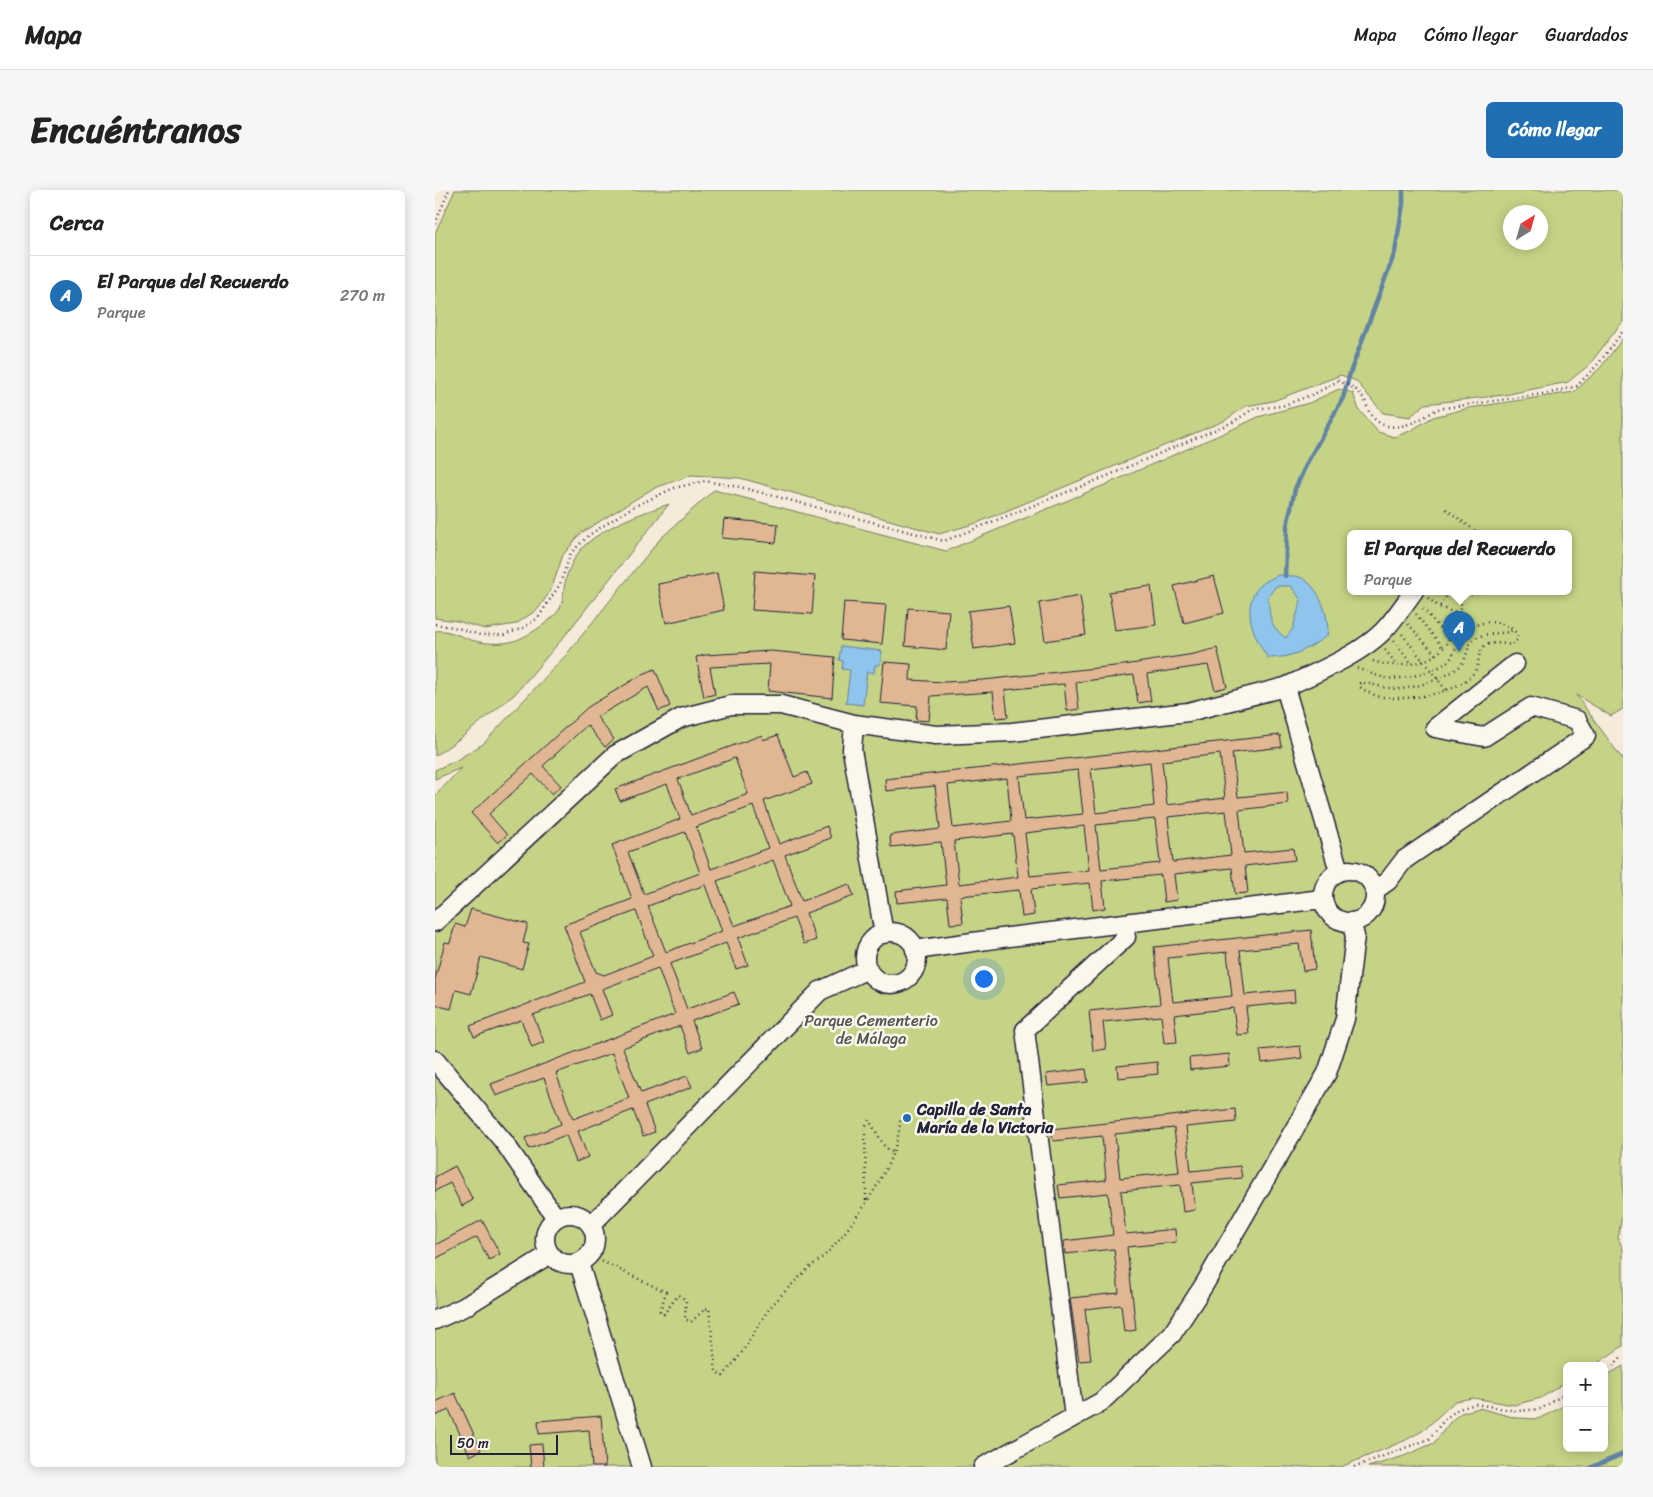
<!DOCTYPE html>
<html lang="es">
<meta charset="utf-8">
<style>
body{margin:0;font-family:Sriracha,sans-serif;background:#f6f6f6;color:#222}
.controls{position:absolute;right:15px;bottom:15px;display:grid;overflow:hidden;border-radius:8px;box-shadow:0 2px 12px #0003}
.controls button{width:45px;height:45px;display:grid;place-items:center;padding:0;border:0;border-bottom:1px solid #e0e0e0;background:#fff;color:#222;font:25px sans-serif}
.compass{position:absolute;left:1068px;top:15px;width:45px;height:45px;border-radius:50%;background:#fff;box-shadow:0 2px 12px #0003;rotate:37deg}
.scale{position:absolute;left:15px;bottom:12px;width:108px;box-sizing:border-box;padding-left:5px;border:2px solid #22223b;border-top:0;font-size:14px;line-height:18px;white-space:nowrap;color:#22223b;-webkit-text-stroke:4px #fbf7ec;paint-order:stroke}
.you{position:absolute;left:548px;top:788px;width:18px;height:18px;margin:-12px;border:4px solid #fff;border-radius:50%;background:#1a73e8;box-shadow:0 0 0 8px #1a73e833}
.badge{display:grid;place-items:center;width:32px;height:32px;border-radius:50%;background:#1f6fb2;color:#fff;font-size:16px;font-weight:700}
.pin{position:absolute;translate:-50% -41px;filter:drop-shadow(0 1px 2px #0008)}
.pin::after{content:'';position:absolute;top:26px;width:18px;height:15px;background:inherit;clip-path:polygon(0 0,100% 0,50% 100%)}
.popup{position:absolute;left:912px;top:340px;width:225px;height:65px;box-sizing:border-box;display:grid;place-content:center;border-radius:8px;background:#fff;filter:drop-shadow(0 1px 4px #0005);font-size:16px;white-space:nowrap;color:#767676}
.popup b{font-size:19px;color:#222}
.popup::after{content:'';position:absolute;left:50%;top:100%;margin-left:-10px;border:10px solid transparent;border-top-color:#fff}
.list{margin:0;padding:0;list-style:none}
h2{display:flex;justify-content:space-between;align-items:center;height:65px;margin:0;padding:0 20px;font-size:21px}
h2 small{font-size:16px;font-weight:400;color:#767676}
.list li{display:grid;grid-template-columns:32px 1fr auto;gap:15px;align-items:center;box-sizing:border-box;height:80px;padding:0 20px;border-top:1px solid #e0e0e0}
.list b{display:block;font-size:19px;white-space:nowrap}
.list p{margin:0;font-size:16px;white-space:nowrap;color:#767676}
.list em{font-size:16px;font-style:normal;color:#767676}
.map{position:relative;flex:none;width:1188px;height:1277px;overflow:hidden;border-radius:8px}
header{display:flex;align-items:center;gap:30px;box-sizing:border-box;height:70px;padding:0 25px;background:#fff;border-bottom:1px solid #e0e0e0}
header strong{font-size:24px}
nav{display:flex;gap:28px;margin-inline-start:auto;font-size:18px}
.intro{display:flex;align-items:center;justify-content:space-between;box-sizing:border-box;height:120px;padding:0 30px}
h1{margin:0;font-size:35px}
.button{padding:12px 22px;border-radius:8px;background:#1f6fb2;color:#fff;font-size:18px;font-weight:700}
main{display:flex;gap:30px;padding:0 30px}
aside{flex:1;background:#fff;border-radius:8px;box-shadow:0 2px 12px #0003}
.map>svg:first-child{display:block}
.green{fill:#c5d386;stroke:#747a60;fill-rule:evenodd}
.water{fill:#8fc4ec;stroke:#6383a5;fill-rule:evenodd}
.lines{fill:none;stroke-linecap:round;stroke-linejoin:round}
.stream{stroke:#6383a5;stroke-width:4.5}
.building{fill:#e1b692;stroke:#22223b;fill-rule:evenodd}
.minor-casing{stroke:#22223b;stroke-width:21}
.path{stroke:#22223b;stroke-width:2.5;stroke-dasharray:1 4;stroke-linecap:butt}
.minor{stroke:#fbf7ec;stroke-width:18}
.poi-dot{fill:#1f6fb2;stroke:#fbf7ec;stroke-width:2}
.labels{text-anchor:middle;stroke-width:5;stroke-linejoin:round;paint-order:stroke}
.park-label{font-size:16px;fill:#535752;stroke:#fbf7ec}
.poi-label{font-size:16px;font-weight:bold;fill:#22223b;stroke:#fbf7ec;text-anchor:start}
</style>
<header>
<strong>Mapa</strong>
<nav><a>Mapa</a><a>Cómo llegar</a><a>Guardados</a></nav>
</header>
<div class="intro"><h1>Encuéntranos</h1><a class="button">Cómo llegar</a></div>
<main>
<aside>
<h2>Cerca<small></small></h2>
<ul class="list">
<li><span class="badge">A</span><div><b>El Parque del Recuerdo</b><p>Parque</p></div><em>270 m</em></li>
</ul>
</aside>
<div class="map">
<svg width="1188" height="1277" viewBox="0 0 1188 1277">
<rect width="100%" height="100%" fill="#f6eada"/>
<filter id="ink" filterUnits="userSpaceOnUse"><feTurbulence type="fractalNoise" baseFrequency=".02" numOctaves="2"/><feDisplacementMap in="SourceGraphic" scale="10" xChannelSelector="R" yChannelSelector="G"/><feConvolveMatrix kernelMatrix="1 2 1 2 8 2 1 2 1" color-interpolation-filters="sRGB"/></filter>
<g filter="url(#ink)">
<!-- green -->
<path class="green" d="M 20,0 L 1188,0 L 1188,132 L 1184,136 L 1154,175 L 1133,192 L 1069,205 L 990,214 L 975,227 L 948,223 L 921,191 L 906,185 L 838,211 L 811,216 L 789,231 L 542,333 L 504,344 L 305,288 L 257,285 L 217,299 L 146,343 L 128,365 L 116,400 L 103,419 L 81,434 L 50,439 L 22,431 L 0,428 L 0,43 ZM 1076,22 L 1106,22 L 1106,52 L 1076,52 Z
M 1188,148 L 1188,519 L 1176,526 L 1141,505 L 1186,567 L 1188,567 L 1188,1020 L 1183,1048 L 1188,1059 L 1188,1156 L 1158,1176 L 1132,1176 L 1132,1191 L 1106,1208 L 1079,1215 L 1038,1208 L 1020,1211 L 989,1240 L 969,1251 L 906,1277 L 0,1277 L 0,606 L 26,578 L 0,589 L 0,580 L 20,571 L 48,554 L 131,465 L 225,349 L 279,300 L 511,361 L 672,294 L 798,239 L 823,227 L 874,213 L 904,199 L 918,203 L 924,220 L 943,242 L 959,247 L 975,241 L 998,227 L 1034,218 L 1139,202 L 1166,177 ZM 915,343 L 1133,343 L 1133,401 L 915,401 Z
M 234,314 L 128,448 L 80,504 L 27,547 L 0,566 L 0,441 C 13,439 24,446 36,450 C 50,454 68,455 82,450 C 94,445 121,429 126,416 C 129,409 128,400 130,393 C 132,381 140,365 149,356 C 172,335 204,324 234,314 Z
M 1188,1176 L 1188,1277 L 933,1277 L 969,1266 L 999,1253 L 1016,1231 L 1026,1223 L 1044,1218 L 1081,1228 L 1103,1229 L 1123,1219 L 1132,1213 L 1132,1258 L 1169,1258 L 1169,1187 Z"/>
<!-- water -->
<path class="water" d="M 843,385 C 850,386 861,385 867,388 C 884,396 896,429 892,446 C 871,460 858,468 833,468 C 819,448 804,415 826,395 C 830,391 838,388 843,385 ZM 841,396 L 856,396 L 866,410 L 858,438 L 851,448 C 834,436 835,427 833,407 Z
M 406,456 L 447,461 L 445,475 L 440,475 L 439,483 L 432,482 L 428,515 L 411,513 L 415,480 L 407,479 L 408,471 L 404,470 Z"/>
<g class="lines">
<!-- stream -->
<path class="stream" d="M 850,386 L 852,336 L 860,299 L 873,271 L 908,208 L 915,183 L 960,62 L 968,14 L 968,0
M 1157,1277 L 1188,1264"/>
</g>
<!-- building -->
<path class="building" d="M 289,329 L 343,334 L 341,353 L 287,348 Z
M 320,381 L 380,386 L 377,424 L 317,420 Z
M 282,383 L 289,420 L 231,433 L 223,394 Z
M 779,386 L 789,423 L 749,433 L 739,396 Z
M 716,396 L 721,435 L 680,440 L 674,402 Z
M 645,406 L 651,445 L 610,451 L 604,413 Z
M 409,412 L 451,415 L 447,454 L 406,450 Z
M 574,416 L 580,453 L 539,459 L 533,421 Z
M 473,418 L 514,421 L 511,460 L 470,456 Z
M 782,458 L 792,497 L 780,500 L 773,475 L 712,484 L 716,511 L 703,513 L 699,485 L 641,492 L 644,519 L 632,521 L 629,494 L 570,500 L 573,527 L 561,528 L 558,502 L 496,506 L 494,531 L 481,530 L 482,516 L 445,513 L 449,472 L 476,474 L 475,490 L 509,492 L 548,490 L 689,475 L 759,464 Z
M 336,461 L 400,467 L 397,508 L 333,501 L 335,474 L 275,477 L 280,504 L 269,507 L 261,467 L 270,465 Z
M 220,479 L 235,516 L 224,521 L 213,497 L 162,527 L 179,549 L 170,557 L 152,535 L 108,576 L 126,596 L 117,604 L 98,584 L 54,624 L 72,645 L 63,653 L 36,623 L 153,517 L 208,484 Z
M 327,545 L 328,550 L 343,545 L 359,587 L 372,582 L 377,594 L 329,611 L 344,654 L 392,636 L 396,648 L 350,665 L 367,711 L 414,694 L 419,706 L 371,723 L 381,750 L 369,754 L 359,728 L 303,748 L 313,775 L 301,779 L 291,753 L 235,774 L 252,819 L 299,802 L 304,814 L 257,831 L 267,858 L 255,863 L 245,836 L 188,858 L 206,903 L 252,886 L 257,897 L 210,915 L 220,942 L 208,946 L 198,920 L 143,941 L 153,967 L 141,972 L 131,945 L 94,959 L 90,948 L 126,934 L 109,888 L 61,906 L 56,894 L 240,824 L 223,778 L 167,799 L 177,825 L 165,830 L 155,804 L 98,825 L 109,852 L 97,857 L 86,830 L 39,847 L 35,836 L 150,792 L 129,735 L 197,709 L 177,655 L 245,629 L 232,594 L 185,611 L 180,599 ZM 300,568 L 313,604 L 256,625 L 243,589 ZM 318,616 L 333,658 L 276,679 L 261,637 ZM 250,642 L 265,683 L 209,704 L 193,662 ZM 338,670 L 355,716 L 299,736 L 282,691 ZM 270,695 L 287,741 L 231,762 L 213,716 ZM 201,721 L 218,766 L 169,785 L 161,782 L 145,742 ZM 177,863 L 194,908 L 138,929 L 121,883 Z
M 845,545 L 847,557 L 797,563 L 803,607 L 852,602 L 853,614 L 804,620 L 809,663 L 858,658 L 860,670 L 810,676 L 813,703 L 800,704 L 797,678 L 739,684 L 742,710 L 729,712 L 726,685 L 667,691 L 670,718 L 658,720 L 655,693 L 596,699 L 599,725 L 587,727 L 584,700 L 525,706 L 528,733 L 515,734 L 512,708 L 462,713 L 461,701 L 511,695 L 506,652 L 456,657 L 455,645 L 505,639 L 500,596 L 451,601 L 450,589 ZM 785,564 L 790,608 L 732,615 L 727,571 ZM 715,572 L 719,616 L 661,623 L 656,579 ZM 643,580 L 648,624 L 589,630 L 584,586 ZM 572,588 L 576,631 L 518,638 L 513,595 ZM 791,621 L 796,665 L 738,672 L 733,627 ZM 720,629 L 725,673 L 666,679 L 661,635 ZM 649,636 L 654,680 L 595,686 L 590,643 ZM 578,644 L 583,687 L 524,694 L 519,651 Z
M 36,719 L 93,734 L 88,753 L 94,754 L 87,779 L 46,767 L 36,804 L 21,800 L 16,819 L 0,815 L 0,789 L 10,752 L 15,753 L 20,734 L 30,737 Z
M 876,740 L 880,779 L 868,781 L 864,754 L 805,760 L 810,805 L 859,800 L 860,812 L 811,817 L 814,844 L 802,845 L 798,818 L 739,825 L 742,852 L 729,853 L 726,826 L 668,832 L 671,859 L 658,861 L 654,821 L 725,814 L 719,757 ZM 792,762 L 797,806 L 738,812 L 733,768 Z
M 865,856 L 867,868 L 827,873 L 825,860 Z
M 794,864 L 795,876 L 755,880 L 754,868 Z
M 722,872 L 723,884 L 683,888 L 682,876 Z
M 651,879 L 653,892 L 613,896 L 611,884 Z
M 800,919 L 801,932 L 751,937 L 756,981 L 805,976 L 807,988 L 757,993 L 760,1020 L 748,1022 L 745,995 L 686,1001 L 691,1044 L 740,1039 L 741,1052 L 692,1057 L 701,1140 L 689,1142 L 686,1115 L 650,1119 L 656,1170 L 644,1171 L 635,1108 L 684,1103 L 679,1059 L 630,1064 L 629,1051 L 678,1045 L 673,1003 L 625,1008 L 623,995 L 671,990 L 667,946 L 618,951 L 616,939 ZM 739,938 L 744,982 L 685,988 L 680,944 Z
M 20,976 L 38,1010 L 27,1016 L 15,993 L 0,1001 L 0,987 Z
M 47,1030 L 65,1064 L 54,1070 L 42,1047 L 0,1069 L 0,1055 Z
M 20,1203 L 46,1260 L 35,1266 L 14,1220 L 0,1226 L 0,1212 Z
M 166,1226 L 170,1277 L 157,1277 L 154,1240 L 104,1244 L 103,1231 Z
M 107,1254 L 109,1277 L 96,1277 L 94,1255 Z"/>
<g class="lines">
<!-- minor casing -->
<g class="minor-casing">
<path id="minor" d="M 850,497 C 881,483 929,463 951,438 C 961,427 970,413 979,401
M 419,534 L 417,560 L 449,744
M888 706a26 26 0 1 1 52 0a26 26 0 1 1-52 0Z
M 940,700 L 953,691 L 969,670 L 1151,546 L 1142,530 L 1096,517 L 1049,547 L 1000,538 L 1080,474
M 0,732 L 180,565 L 246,528 L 296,515 L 346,515 L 419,534 L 501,545 L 577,542 L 753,522 L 850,497 L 904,681
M430 768a26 26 0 1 1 52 0a26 26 0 1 1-52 0Z
M 480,760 L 574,747 L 887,709
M 0,870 L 69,952 L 121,1028
M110 1049a25 25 0 1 1 50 0a25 25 0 1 1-50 0Z
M 156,1035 L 385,801 L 433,779
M 144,1073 L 207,1277
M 0,1130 L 29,1117 L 115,1064
M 639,1227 L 590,840 L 691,747 L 689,734
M 548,1277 L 666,1212 L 737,1144 L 769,1095 L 892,883 L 910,829 L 920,746 L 916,732"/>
</g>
<!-- path -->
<path class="path" d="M 0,34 L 14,0
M 1011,319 L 1043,343
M 1022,401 C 1031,406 1042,405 1051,401
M 993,408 L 1004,417 L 1024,424 L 1028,404
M 1005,416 L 1015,401
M 981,424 L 1008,458
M 0,434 L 23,438 L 45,445 L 69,445 L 88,438 L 103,428 L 125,394 L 136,363 L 154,345 L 196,318 L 239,298 L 270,291 L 305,297 L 509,351 L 665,289 L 798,232 L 818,219 L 847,216 L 881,203 L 903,191 C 914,195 924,199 930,211 C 932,215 933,221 936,225 C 953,248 983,232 1002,219 L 1115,203 L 1142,196 L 1164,173 L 1188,141
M 973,434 L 1001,465
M 967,444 L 1011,500
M 959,451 L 976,473
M 950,460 L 963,476
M 938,471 C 962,480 1002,475 1014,449 L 986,416
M 922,478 C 931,482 942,486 951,488 C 966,491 1007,481 1016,468 C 1020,462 1021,453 1025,447 C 1035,432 1059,428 1074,437 C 1077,438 1080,442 1082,444 L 1082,450 L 1077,455 C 1069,454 1056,451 1050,456 C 1042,461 1045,474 1040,481 C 1024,505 968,512 942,506 C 936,504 930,501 925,497 L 924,495 L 925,493 L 930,493 C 941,495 953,499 965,499 C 980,498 1015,487 1026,475 C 1031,469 1032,461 1035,454 C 1041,442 1063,444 1074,442 L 1078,440
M 431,1010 L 430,937 L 434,930 L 450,957 L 457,962
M 158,1067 L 231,1102 L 225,1121 L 229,1124 L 243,1105 L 251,1110 L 250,1129 L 256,1132 L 270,1119 L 274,1118 L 281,1182 L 288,1186 C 295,1177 303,1169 309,1159 C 319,1144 327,1126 340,1112 C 351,1100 363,1088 375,1077 C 381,1072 388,1068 393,1062 C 420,1033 467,968 465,927
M 1169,1180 L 1178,1176 L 1188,1165
M 919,1277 L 994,1249 L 1010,1229 L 1023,1219 L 1041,1214 L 1081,1221 L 1106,1219 L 1132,1202"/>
<!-- minor -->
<use href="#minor" class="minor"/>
</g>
</g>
<!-- markers -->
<circle class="poi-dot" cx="472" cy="928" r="5"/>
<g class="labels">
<!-- park labels -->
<g class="park-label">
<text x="436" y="836">Parque Cementerio<tspan x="436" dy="18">de Málaga</tspan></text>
</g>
<!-- poi labels -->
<g class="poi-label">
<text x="482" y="925">Capilla de Santa<tspan x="482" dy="18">María de la Victoria</tspan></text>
</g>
</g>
</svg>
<div class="controls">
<button>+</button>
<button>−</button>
</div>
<svg class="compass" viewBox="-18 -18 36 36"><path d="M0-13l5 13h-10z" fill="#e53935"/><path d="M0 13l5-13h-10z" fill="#767676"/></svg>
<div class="scale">50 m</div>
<div class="you"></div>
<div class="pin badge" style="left:1024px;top:462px">A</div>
<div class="popup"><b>El Parque del Recuerdo</b>Parque</div>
</div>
</main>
